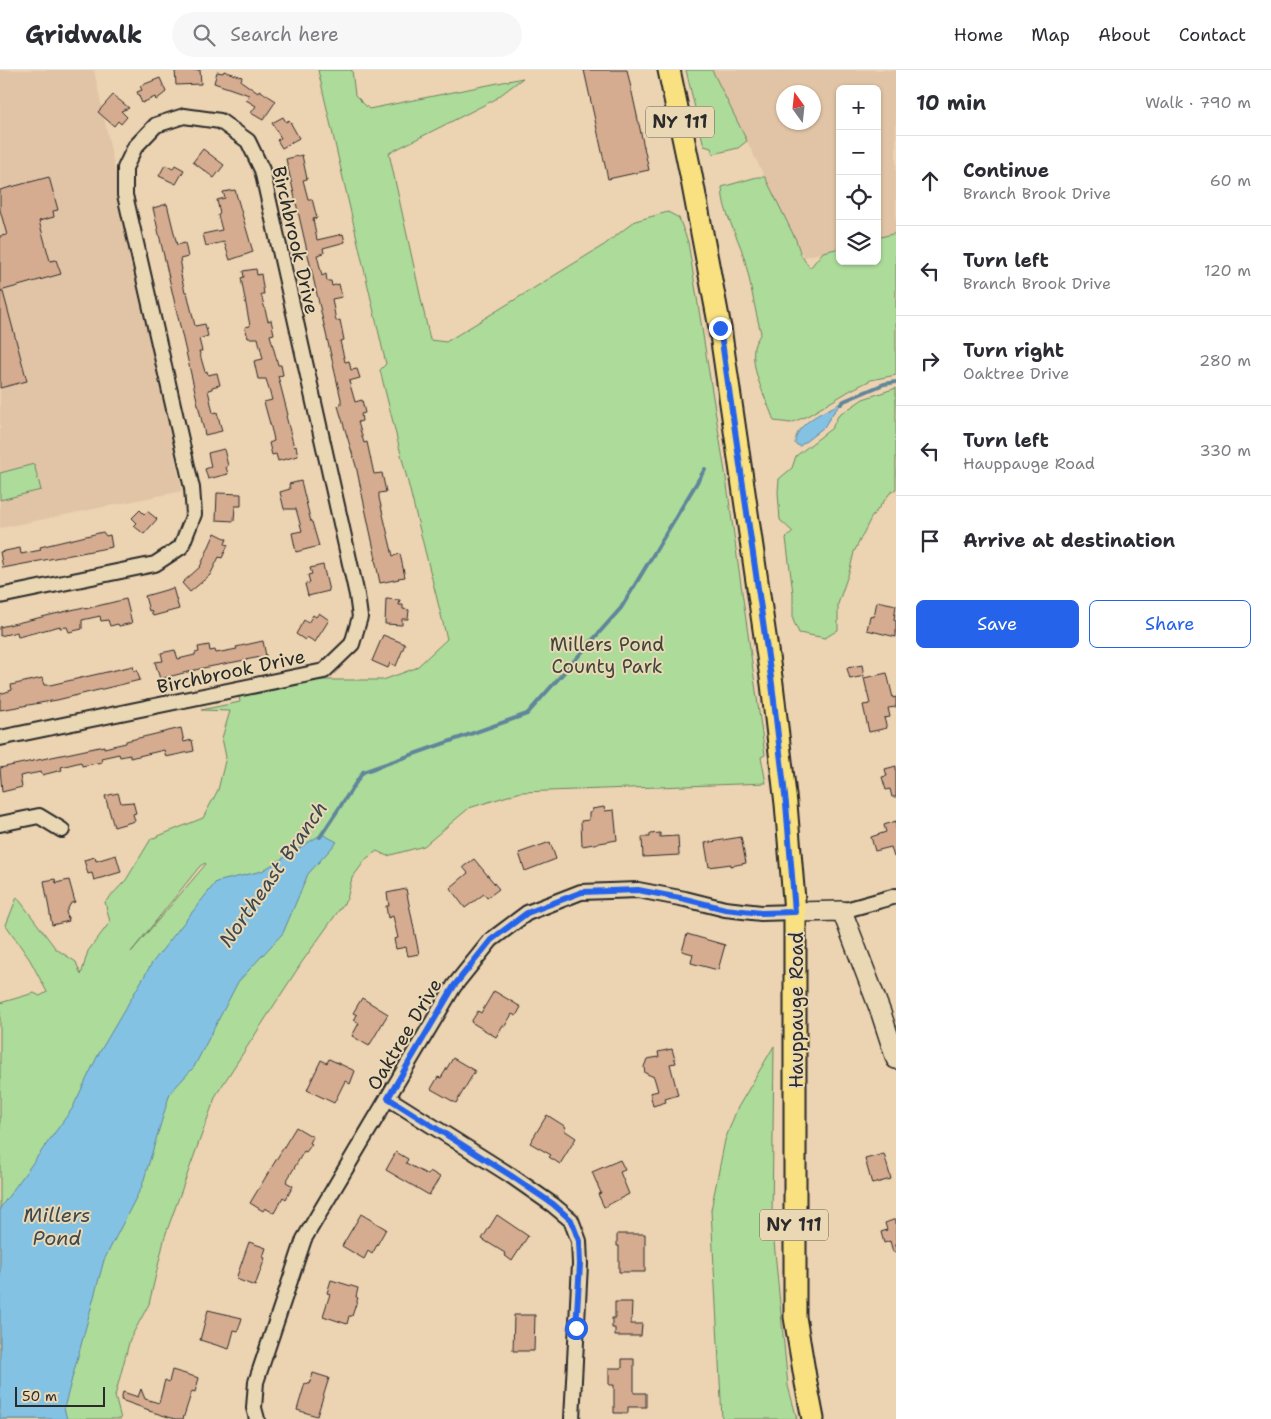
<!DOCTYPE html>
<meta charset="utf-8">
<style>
body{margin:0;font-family:"Shantell Sans",sans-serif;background:#f7f7f7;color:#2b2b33}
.controls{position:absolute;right:15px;top:15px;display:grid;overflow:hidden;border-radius:8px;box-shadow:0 1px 4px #0004}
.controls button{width:45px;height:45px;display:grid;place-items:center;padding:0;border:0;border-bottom:1px solid #e1e1e2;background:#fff;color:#2b2b33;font:25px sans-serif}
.compass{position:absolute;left:776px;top:15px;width:45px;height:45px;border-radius:50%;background:#fff;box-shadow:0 1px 4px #0004;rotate:345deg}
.scale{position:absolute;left:15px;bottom:12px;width:90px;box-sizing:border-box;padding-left:5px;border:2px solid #2b2b2b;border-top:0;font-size:14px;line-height:18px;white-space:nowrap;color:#2b2b2b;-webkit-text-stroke:4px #ead8b5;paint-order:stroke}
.stop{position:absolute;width:15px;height:15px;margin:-11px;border:4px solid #2563eb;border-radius:50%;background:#fff}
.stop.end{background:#2563eb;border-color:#fff;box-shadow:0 1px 5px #0008}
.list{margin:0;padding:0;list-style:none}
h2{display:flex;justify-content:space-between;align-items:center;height:65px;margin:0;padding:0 20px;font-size:21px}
h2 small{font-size:16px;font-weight:400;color:#7c7c81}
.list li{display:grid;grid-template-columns:32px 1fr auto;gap:15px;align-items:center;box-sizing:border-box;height:90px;padding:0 20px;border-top:1px solid #e1e1e2}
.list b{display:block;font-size:19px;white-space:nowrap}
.list p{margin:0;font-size:16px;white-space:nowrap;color:#7c7c81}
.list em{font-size:16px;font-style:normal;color:#7c7c81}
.actions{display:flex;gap:10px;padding:15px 20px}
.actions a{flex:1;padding:11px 0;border:1px solid #2563eb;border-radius:8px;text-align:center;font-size:18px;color:#2563eb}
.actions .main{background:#2563eb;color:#fff}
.icon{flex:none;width:28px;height:28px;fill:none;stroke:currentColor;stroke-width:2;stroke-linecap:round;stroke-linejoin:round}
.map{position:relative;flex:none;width:896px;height:1349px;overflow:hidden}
header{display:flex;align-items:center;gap:30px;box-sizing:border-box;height:70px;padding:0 25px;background:#fff;border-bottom:1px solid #e1e1e2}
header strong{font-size:24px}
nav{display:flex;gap:28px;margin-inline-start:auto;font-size:18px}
.search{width:350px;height:45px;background:#f7f7f7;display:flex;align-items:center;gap:12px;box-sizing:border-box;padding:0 18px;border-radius:28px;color:#7c7c81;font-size:19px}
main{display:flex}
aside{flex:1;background:#fff}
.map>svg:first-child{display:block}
.built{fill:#e1c4a5;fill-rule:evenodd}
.green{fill:#addb9a;stroke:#6c8362;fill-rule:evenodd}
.water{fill:#84c2e4;stroke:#60869a}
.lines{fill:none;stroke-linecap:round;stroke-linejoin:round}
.stream{stroke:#60869a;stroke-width:4}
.building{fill:#d6ac91;stroke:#2b2b2b}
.street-casing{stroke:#2b2b2b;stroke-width:18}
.secondary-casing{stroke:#2b2b2b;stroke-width:22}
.primary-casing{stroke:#2b2b2b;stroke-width:25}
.street{stroke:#ead8b5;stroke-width:14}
.secondary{stroke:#ead8b5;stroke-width:19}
.primary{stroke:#f9e181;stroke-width:21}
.route{stroke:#2563eb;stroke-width:6}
.labels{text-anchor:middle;stroke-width:4;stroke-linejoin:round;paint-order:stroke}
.shield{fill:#ead8b5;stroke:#645f54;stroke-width:1}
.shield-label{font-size:18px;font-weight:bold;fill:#2b2b2b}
.street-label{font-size:19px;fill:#2b2b2b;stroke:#ead8b5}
.park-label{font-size:19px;fill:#3e453c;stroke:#ead8b5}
.water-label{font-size:20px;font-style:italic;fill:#3d4950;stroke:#ead8b5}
</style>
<header>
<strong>Gridwalk</strong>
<div class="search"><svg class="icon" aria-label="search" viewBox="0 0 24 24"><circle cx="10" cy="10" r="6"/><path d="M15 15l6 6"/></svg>Search here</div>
<nav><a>Home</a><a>Map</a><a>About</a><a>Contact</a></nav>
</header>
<main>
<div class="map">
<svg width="896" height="1349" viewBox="0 0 896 1349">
<rect width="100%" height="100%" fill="#ecd3b1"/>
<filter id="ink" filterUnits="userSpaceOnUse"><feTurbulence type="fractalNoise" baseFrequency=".02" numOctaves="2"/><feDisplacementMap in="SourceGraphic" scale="10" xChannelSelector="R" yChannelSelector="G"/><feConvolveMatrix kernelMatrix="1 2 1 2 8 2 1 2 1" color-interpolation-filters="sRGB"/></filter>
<g filter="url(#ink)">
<!-- built -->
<path class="built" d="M 0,0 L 94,0 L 182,421 L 0,458 Z
M 712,0 L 896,0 L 896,163 L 877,168 L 877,19 L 840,19 L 840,178 L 804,187 ZM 784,22 L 814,22 L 814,52 L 784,52 Z"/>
<!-- green -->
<path class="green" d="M 318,0 L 352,0 L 355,25 L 369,39 L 523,8 L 494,30 L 389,83 L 430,270 L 446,272 L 604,175 L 635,151 L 668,142 L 679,148 L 688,172 L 726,408 L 765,685 L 761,687 L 766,713 L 521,722 L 469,738 L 424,776 L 387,786 L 377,781 L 367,788 L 352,808 L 347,829 L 302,892 L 216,1025 L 165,1166 L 149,1234 L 130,1269 L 115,1326 L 121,1349 L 0,1349 L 0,933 L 34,923 L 40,926 L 47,922 L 30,890 L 6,855 L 17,827 L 56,879 L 76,892 L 81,905 L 88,881 L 110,852 L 105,832 L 126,810 L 151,769 L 203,748 L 218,720 L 226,687 L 222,668 L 230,641 L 201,640 L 240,632 L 239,626 L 320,610 L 383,610 L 416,598 L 447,569 L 380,300 L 386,294 ZM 205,793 L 206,794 L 131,882 L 200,796 Z
M 686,0 L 712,0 L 747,71 L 738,78 L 713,84 L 711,78 L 704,76 Z
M 757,107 L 765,107 L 796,170 L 801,185 L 810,198 L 823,182 L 840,178 L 840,191 L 877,191 L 877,168 L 896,163 L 896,305 L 871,310 L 851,320 L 809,345 L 791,353 L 774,351 C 766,327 751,303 754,277 C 755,272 759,267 761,263 C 754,238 751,212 744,187 C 736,161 723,144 722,117 Z
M 896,318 L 896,419 L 890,423 L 871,448 L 854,482 L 850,499 L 838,534 L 838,560 L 825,568 L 799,563 L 793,550 L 793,523 L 786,468 L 793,462 L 780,450 L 778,422 L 779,409 L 792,398 L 796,386 L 832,358 L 838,346 L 863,329 Z
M 34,394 L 41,420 L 0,430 L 0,403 Z
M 774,976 L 772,1151 L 788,1316 L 797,1349 L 722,1349 L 711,1140 L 725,1070 L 737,1039 Z"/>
<!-- water -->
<path class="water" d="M 844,331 L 833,343 L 824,357 L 800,376 L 795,374 C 795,351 828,341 844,331 Z
M 322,764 L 337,772 L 308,804 L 283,863 L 238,912 L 194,997 L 170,1023 L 142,1116 L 104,1190 L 64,1338 L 67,1349 L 0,1349 L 0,1138 L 72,1039 L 98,985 L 152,893 L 216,812 L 262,801 Z"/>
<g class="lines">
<!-- stream -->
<path class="stream" d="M 841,334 L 844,331 L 884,314 L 896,312
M 320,767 L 363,702 L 527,644 L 621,538 L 705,399"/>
</g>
<!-- building -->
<path class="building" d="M 175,0 L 200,0 L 201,14 L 176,15 Z
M 584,0 L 627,0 L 649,100 L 608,109 Z
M 224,1 L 242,7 L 241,11 L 258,23 L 259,20 L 276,31 L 263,50 L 251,43 L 256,36 L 246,30 L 249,25 L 214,13 L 217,2 L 223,3 Z
M 160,8 L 166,22 L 156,30 L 155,27 L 142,33 L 137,22 L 142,20 L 140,16 Z
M 113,25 L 129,38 L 121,41 L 127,47 L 121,54 L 118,51 L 114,56 L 98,42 Z
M 283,47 L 286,52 L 289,50 L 299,68 L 282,78 L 277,70 L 281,68 L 272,53 Z
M 203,79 L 224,95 L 214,108 L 193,92 Z
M 302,85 L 307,109 L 303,110 L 308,129 L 312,129 L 317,148 L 313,149 L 317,170 L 343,164 L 345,172 L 323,178 L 324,183 L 317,185 L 322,206 L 326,204 L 327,211 L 331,211 L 332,216 L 339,214 L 342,227 L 332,229 L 336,251 L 340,250 L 344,270 L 340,271 L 345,292 L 349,291 L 351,300 L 357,299 L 360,308 L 349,311 L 355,332 L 362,330 L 365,343 L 361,344 L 362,351 L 358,352 L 364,373 L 367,372 L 374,404 L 382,403 L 386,422 L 379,423 L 379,428 L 393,486 L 400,484 L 405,507 L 398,508 L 399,509 L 380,513 L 375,489 L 376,489 L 356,396 L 338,336 L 341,335 L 341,329 L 286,89 Z
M 165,95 L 173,99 L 175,95 L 184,100 L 176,114 L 159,106 Z
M 49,107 L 58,140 L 53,141 L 54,147 L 39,151 L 50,191 L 56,190 L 61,204 L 0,221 L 0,166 L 7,165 L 0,140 L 0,120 Z
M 235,120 L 253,182 L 230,190 L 224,172 L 206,176 L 203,164 L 222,160 L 218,145 L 220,144 L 217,130 L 225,128 L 223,122 Z
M 167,134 L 177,175 L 185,173 L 188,187 L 180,189 L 182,200 L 180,201 L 185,222 L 187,222 L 195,256 L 205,254 L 208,266 L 199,269 L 202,281 L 199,281 L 205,302 L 207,301 L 208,305 L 217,303 L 220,315 L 212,317 L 212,319 L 208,320 L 213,343 L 217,342 L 222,361 L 205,365 L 153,138 Z
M 256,199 L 257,205 L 261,204 L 264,224 L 261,224 L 268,251 L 271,250 L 274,264 L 270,265 L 278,295 L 281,295 L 283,305 L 278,306 L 288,345 L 286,346 L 294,377 L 296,376 L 298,386 L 278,391 L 276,384 L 272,385 L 269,373 L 274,371 L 273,365 L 264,332 L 272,330 L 266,309 L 258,309 L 254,291 L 263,289 L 258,268 L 248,268 L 245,257 L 250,256 L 241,208 L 244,207 L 243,201 Z
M 0,222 L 3,222 L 27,311 L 0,318 Z
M 224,379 L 228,396 L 226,397 L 228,404 L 208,409 L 205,399 L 211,397 L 208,383 Z
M 301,411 L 311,452 L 312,452 L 319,476 L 296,482 L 292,463 L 302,461 L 296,439 L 284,439 L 280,422 L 290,419 L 289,414 Z
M 217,423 L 241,424 L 241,436 L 235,436 L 234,451 L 216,450 Z
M 140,440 L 144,444 L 147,441 L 157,449 L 144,464 L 134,456 L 137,453 L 132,448 Z
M 103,462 L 106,466 L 110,465 L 112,477 L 3,498 L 0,482 L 20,478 L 21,484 L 41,480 L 40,477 Z
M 215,463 L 227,469 L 225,474 L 228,475 L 222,488 L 219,487 L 210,505 L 190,522 L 182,513 L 200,497 Z
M 323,495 L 329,521 L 308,526 L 305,514 L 310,513 L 308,505 L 312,504 L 310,498 Z
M 173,518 L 179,539 L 153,546 L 151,540 L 149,541 L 145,526 Z
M 126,529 L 132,553 L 119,556 L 118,554 L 110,556 L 108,550 L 101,551 L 100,546 L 82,550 L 82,559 L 69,562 L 67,557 L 60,558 L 60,556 L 18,567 L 17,562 L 0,566 L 0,557 L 84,537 L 85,539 Z
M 386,529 L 400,530 L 399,535 L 403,535 L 403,539 L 409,540 L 408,549 L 402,549 L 402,555 L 385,554 Z
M 877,531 L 896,535 L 894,550 L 896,551 L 896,567 L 867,560 L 870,546 L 874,547 Z
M 319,543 L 329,550 L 315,572 L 307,567 L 305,570 L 296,564 L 304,550 L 308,553 L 313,545 L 316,547 Z
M 383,565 L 405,574 L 396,596 L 390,593 L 388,598 L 372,591 Z
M 263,571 L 266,586 L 203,598 L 160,609 L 155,592 L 163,591 L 161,583 L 175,580 L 178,589 L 195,585 L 195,583 L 199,582 L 198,577 L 209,575 L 210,581 L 215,580 L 216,583 L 237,579 L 236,577 Z
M 862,595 L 864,606 L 850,609 L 847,598 Z
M 133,596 L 134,601 L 137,600 L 140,610 L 57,630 L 0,640 L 0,624 L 12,620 L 11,615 L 42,608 L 44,615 L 50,615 Z
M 887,603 L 893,628 L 896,627 L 896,637 L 888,638 L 890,647 L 884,648 L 887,658 L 869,662 L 863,635 L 870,634 L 864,608 Z
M 181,658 L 184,672 L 192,670 L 194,681 L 166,687 L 164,680 L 130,688 L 130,685 L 120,687 L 119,684 L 101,688 L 102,692 L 82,696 L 81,692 L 61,697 L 62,700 L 42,705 L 41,702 L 20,706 L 22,717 L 2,722 L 0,698 L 104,676 L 104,678 L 126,673 L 126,671 Z
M 896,696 L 896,727 L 892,727 L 890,719 L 886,720 L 882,707 L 887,706 L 885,699 Z
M 118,723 L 121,733 L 133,732 L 136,743 L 133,744 L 135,751 L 114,757 L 105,726 Z
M 604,737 L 605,741 L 614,740 L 617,770 L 582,776 L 581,751 L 589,750 L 589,743 L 592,742 L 592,739 Z
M 896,751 L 896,786 L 894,787 L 891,777 L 875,781 L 871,767 L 886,762 L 884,755 Z
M 660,763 L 660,767 L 678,766 L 679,785 L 643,787 L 642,767 L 650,767 L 650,764 Z
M 741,767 L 746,793 L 731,796 L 731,794 L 709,797 L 705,773 Z
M 550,772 L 556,789 L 525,801 L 519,783 Z
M 116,785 L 121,802 L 94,810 L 92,803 L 88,804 L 84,790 L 95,787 L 96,791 Z
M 474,789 L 499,819 L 487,828 L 484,824 L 465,838 L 450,818 L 468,803 L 463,797 Z
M 55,809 L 56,813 L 69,810 L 75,832 L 71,833 L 66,842 L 69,851 L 52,855 L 44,811 Z
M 406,819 L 419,884 L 408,886 L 406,877 L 396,879 L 394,869 L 398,868 L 393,846 L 388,848 L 386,836 L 389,836 L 387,823 Z
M 687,864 L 725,875 L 718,900 L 691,893 L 693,884 L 682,881 Z
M 494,921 L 521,937 L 516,946 L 512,944 L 505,956 L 503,955 L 496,967 L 471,952 L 478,941 L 481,943 Z
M 362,928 L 388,944 L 369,976 L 352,966 L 359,953 L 354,950 L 357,945 L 353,943 Z
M 672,979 L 676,993 L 670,994 L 678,1025 L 665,1029 L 666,1032 L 653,1036 L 650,1023 L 658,1021 L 654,1007 L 645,1003 L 644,997 L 647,989 L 659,987 L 658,982 Z
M 453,988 L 475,1001 L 456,1033 L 431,1019 L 438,1007 L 441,1008 Z
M 329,989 L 355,1001 L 350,1014 L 345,1011 L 334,1033 L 307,1020 L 321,990 L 327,993 Z
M 547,1045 L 566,1057 L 564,1060 L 576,1068 L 560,1094 L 549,1087 L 551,1085 L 530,1073 Z
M 296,1057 L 313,1067 L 310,1073 L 312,1074 L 306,1082 L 304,1081 L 286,1112 L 293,1116 L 286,1129 L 283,1127 L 274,1143 L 265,1138 L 263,1141 L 250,1133 Z
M 396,1082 L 408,1089 L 406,1093 L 428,1105 L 430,1101 L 440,1107 L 429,1125 L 386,1100 Z
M 884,1084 L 891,1109 L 872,1114 L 865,1089 Z
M 620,1090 L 625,1100 L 620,1102 L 629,1124 L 604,1137 L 598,1124 L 601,1123 L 592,1102 Z
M 361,1144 L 386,1159 L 372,1184 L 368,1181 L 364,1189 L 342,1176 Z
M 497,1145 L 528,1166 L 512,1191 L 504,1185 L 505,1183 L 482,1169 Z
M 896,1149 L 896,1182 L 893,1182 L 890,1171 L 884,1173 L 881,1162 L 887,1160 L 885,1153 Z
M 617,1164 L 645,1164 L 645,1202 L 619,1202 L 619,1176 L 617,1176 Z
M 249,1172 L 266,1178 L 263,1187 L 265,1188 L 255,1216 L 236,1209 Z
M 331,1210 L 358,1218 L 356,1227 L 358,1228 L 352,1246 L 349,1246 L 347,1254 L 323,1246 L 330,1224 L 327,1223 Z
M 615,1232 L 632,1232 L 631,1254 L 642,1254 L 641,1266 L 615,1266 L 615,1258 L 612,1258 L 612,1248 L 615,1248 Z
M 208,1240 L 242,1248 L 238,1261 L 234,1260 L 229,1279 L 200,1270 Z
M 514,1245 L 535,1245 L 534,1281 L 513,1281 Z
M 622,1289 L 634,1289 L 634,1323 L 646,1323 L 646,1337 L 628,1337 L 628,1343 L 614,1343 L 614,1315 L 609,1315 L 609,1298 L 622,1298 Z
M 172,1300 L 199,1308 L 195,1322 L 192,1321 L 183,1349 L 175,1349 L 149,1341 L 149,1340 L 121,1330 L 123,1322 L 138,1327 L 141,1319 L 145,1329 L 159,1333 L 165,1310 L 169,1312 Z
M 313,1303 L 329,1308 L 317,1346 L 297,1340 L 305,1313 L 310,1314 Z"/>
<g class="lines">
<!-- street casing -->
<g class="street-casing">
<path id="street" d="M 0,526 L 155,494 L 181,477 L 194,444 L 192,418 L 125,125 L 125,98 L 135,77 L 156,55 L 184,46 L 220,51 L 248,71 L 262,100 L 357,525 L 360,547 L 352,574 L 324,601 L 0,668
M 0,754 L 39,746 L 62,760
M 842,841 L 896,826
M 388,1028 L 510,1105 L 553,1135 L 571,1150 L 579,1171 L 580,1194 L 572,1349
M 257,1349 L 254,1338 L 256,1312 L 304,1169 L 454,916 L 491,870 L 527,843 L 581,822 L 638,820 L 685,829 L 725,839 L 761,843 L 795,842"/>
</g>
<!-- secondary casing -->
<g class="secondary-casing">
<path id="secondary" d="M 795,842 L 842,841 L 881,943 L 896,989"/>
</g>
<!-- primary casing -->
<g class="primary-casing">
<path id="primary" d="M 669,0 L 691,105 L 720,258 L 772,614 L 786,734 L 795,842 L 795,1247 L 806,1313 L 813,1349"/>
</g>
<!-- street -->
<use href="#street" class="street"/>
<!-- secondary -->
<use href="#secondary" class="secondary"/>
<!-- primary -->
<use href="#primary" class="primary"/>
</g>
</g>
<g class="lines" filter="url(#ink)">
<!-- route -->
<path class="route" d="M 576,1258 L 580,1194 L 579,1171 L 571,1150 L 553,1134 L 510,1105 L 388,1028 L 454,916 L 491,870 L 527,843 L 582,822 L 638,820 L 685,829 L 725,839 L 761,843 L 795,842 L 786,734 L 772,614 L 720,258"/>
</g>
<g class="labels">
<!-- shield labels -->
<g class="shield">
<rect x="646" y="36.5" width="68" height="31" rx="4"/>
<rect x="760" y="1139.5" width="68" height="31" rx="4"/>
</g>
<g class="shield-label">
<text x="680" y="58">NY 111</text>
<text x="794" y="1161">NY 111</text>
</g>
<!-- street labels -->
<g class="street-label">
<text transform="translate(296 170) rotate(77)" y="7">Birchbrook Drive</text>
<text transform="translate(231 601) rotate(-12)" y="7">Birchbrook Drive</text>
<text transform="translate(796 940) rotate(-90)" y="7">Hauppauge Road</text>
<text transform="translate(404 964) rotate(-59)" y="7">Oaktree Drive</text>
</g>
<!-- park labels -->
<g class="park-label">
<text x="607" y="581">Millers Pond<tspan x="607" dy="22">County Park</tspan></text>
</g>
<!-- water labels -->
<g class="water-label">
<text transform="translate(273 804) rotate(-55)" y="7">Northeast Branch</text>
<text x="57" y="1152">Millers<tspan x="57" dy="23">Pond</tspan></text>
</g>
</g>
</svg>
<div class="controls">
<button>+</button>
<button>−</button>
<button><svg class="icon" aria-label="locate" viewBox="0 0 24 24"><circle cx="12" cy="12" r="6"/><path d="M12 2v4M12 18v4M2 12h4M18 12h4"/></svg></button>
<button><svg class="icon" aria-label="layers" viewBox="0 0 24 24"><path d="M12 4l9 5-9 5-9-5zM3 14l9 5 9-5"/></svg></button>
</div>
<svg class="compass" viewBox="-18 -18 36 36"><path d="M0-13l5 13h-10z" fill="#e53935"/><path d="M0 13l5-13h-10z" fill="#7c7c81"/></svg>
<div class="scale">50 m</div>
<div class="stop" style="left:576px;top:1258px"></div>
<div class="stop end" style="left:720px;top:258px"></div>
</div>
<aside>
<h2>10 min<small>Walk · 790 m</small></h2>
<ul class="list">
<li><svg class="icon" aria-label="ahead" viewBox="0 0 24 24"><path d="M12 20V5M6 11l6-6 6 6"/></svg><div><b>Continue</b><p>Branch Brook Drive</p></div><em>60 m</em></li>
<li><svg class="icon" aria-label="left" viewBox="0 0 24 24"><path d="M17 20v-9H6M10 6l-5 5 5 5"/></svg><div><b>Turn left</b><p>Branch Brook Drive</p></div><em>120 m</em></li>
<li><svg class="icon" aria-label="right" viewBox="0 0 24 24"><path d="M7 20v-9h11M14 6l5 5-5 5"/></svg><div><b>Turn right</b><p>Oaktree Drive</p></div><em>280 m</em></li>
<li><svg class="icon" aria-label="left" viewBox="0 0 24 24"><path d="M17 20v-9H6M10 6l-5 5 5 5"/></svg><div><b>Turn left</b><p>Hauppauge Road</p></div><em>330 m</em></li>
<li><svg class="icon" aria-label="arrive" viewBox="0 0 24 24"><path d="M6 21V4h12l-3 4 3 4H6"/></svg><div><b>Arrive at destination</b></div></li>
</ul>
<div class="actions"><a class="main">Save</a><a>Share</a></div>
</aside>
</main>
